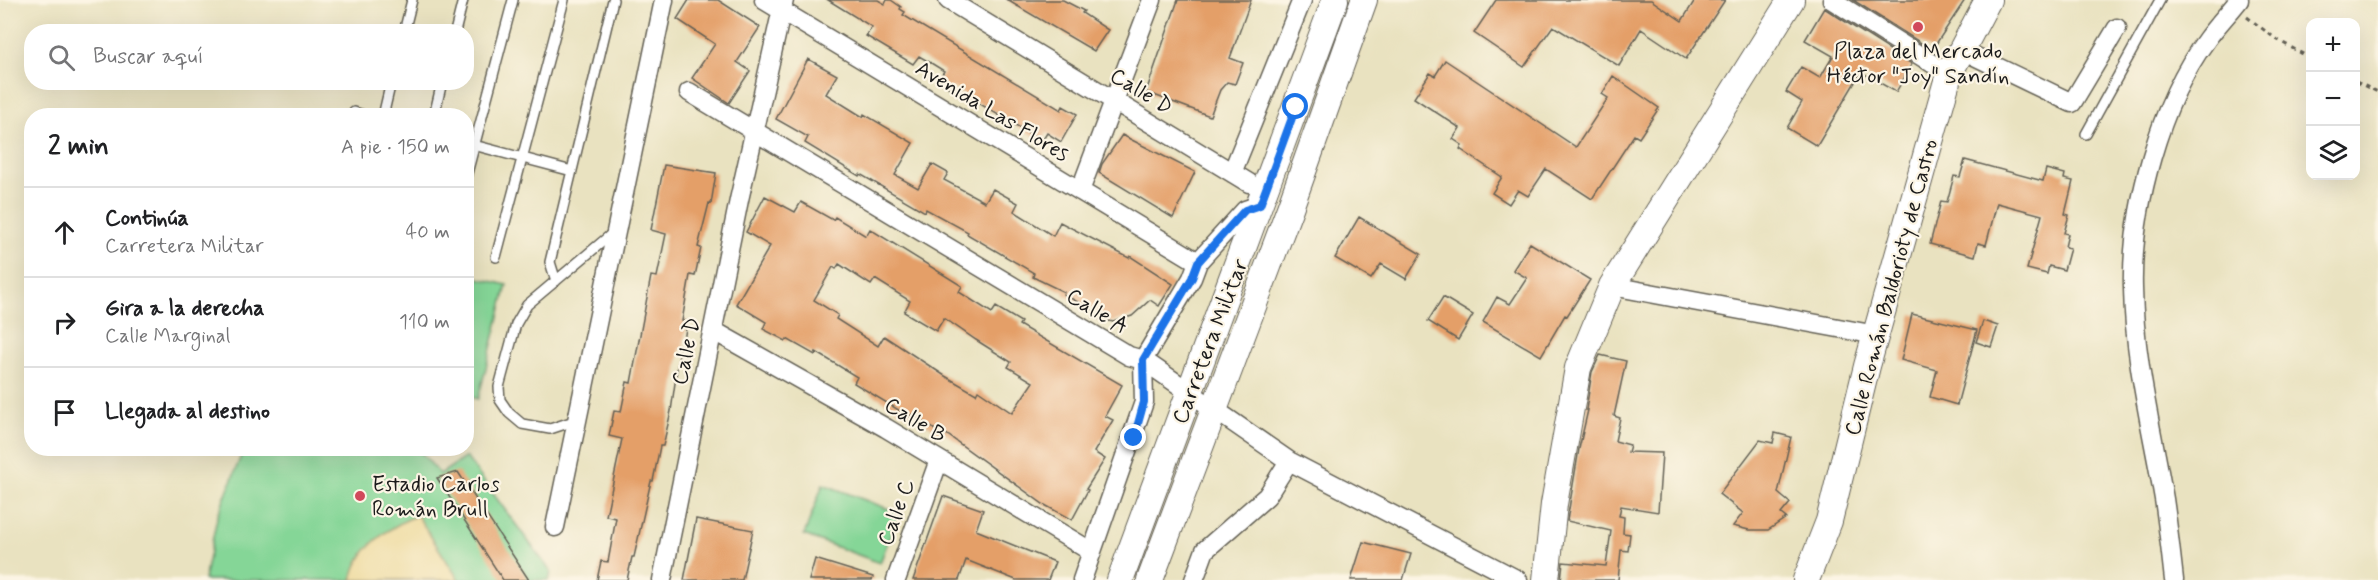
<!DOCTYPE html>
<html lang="es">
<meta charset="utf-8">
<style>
body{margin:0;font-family:Mynerve,sans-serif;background:#f6f6f6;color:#202124}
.controls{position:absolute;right:18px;top:18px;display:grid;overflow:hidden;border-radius:12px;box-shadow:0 6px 24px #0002}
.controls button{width:54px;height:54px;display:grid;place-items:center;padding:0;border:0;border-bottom:2px solid #e0e0e0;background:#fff;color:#202124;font:30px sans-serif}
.stop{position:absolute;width:18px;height:18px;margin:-14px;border:4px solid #1a73e8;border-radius:50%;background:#fff}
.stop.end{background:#1a73e8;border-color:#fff;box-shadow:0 2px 6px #0008}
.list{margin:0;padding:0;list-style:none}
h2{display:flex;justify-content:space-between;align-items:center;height:78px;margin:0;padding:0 24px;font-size:26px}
h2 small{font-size:20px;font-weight:400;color:#757577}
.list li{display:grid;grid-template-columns:39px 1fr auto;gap:18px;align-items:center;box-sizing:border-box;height:90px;padding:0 24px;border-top:2px solid #e0e0e0}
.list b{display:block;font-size:22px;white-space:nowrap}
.list p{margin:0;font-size:20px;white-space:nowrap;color:#757577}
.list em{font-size:20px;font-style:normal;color:#757577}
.icon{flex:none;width:33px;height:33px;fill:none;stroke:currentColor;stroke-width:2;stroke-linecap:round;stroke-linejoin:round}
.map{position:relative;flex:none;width:2378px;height:580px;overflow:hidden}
.search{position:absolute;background:#fff;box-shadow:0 6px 24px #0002;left:24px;top:24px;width:450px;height:66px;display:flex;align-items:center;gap:15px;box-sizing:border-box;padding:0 21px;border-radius:24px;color:#757577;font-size:22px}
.panel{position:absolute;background:#fff;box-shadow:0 6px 24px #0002;left:24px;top:108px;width:450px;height:348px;border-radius:24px}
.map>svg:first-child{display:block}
.green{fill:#85d697;stroke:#50795a;stroke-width:1.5}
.sand{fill:#eeda9e;stroke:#857b5d;stroke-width:1.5}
.building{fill:#e49f67;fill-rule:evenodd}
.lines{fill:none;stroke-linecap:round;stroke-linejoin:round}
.lane-casing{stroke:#646155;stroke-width:12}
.street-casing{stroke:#646155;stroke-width:21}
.secondary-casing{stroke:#646155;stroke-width:28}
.path{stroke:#646155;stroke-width:3;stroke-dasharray:4.5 4.5;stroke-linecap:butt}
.lane{stroke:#fff;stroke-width:9}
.street{stroke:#fff;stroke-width:18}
.secondary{stroke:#fff;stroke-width:26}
.route{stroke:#1a73e8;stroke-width:8}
.poi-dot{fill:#d1495b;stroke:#fcf5e5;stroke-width:2}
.labels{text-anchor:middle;stroke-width:4.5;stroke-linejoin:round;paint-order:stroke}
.poi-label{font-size:22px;fill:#1c1c1c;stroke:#fcf5e5}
.street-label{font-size:22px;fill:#1c1c1c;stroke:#fcf5e5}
</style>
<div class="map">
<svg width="2378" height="580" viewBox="0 0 2378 580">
<rect width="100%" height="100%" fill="#fcf5e5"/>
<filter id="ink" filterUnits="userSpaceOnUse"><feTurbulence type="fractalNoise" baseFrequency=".0167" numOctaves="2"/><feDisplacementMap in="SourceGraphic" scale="12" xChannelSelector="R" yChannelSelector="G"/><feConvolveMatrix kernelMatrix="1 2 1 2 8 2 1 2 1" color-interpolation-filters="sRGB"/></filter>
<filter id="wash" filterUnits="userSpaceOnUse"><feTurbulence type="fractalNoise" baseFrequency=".008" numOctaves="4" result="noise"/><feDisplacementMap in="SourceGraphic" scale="24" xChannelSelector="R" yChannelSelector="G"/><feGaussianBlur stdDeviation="1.35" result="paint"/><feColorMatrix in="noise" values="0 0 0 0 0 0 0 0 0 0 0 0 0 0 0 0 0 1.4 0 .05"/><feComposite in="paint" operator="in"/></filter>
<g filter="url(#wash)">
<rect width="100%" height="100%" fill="#e9e2c0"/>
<!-- green -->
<path class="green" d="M 466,275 L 507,285 L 478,399 L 467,396 Z
M 244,448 L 418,449 L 440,474 L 466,457 L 551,572 L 549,580 L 204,580 L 217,518 Z
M 823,484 L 899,513 L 880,563 L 804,535 Z"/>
<!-- sand -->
<path class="sand" d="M 417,515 L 459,580 L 352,580 C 358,547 388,528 417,515 Z"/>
<g id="blocks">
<!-- building -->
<path class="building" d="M 689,0 L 718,0 L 760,27 L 737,62 L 750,71 L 729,103 L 692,78 L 715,44 L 677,19 Z
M 828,0 L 878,0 L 885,4 L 887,0 L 891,0 L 901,7 L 900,9 L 905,12 L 903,15 L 1061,110 L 1063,106 L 1077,114 L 1061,142 L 1047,133 L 1042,141 L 952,87 L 951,89 L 938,81 L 944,71 L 931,63 L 919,56 L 913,64 L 866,36 L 872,27 Z
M 1007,0 L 1063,0 L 1084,11 L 1082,13 L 1108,30 L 1094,51 Z
M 1178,0 L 1251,0 L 1230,58 L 1243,63 L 1235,84 L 1227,82 L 1220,90 L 1210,116 L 1146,92 Z
M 1496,0 L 1651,0 L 1682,21 L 1695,0 L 1725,0 L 1686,59 L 1641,29 L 1619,66 L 1553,26 L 1524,67 L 1474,33 Z
M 1853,0 L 1965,0 L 1932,50 Z
M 1824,8 L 1912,64 L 1896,92 L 1861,72 L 1817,146 L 1787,128 L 1802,102 L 1786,92 L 1801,67 L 1820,78 L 1833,56 L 1805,40 Z
M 808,59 L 837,75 L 826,94 L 863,117 L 864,114 L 913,143 L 895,175 L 918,188 L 932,164 L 948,173 L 944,180 L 985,202 L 993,189 L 1018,203 L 1014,211 L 1053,236 L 1060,222 L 1129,258 L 1130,256 L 1173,284 L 1159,306 L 1150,300 L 1132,316 L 1113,322 L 1093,317 L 1096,312 L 1063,294 L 1064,292 L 1033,277 L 1034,273 L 967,234 L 968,232 L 926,209 L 925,212 L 860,174 L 859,176 L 805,143 L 808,137 L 776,119 Z
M 1445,60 L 1576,147 L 1608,98 L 1602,94 L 1613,76 L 1659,108 L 1639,138 L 1634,135 L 1592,199 L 1546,169 L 1528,196 L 1518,190 L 1509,204 L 1492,193 L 1502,177 L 1460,149 L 1462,145 L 1453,139 L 1460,128 L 1414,98 L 1430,73 L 1435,76 Z
M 1122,135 L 1195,172 L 1173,218 L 1099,173 L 1102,164 Z
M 1965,160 L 2043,181 L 2046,169 L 2065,174 L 2064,179 L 2073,181 L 2065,214 L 2069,215 L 2064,233 L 2068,234 L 2065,247 L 2070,248 L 2064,270 L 2049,266 L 2047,274 L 2027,269 L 2042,215 L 1997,203 L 1986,245 L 1978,243 L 1975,256 L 1930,244 L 1941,201 L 1947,202 L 1954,176 L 1960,177 Z
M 664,165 L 716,173 L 711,204 L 709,203 L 698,247 L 701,248 L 695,276 L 690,275 L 682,321 L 687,321 L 683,348 L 680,348 L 671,411 L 663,446 L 660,446 L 653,481 L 651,481 L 634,557 L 632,557 L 627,580 L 597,580 L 601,561 L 608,562 L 616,518 L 606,516 L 622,439 L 609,436 L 614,411 L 621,412 L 627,382 L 631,383 L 651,276 L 657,277 L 666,234 L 651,230 Z
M 765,196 L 795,212 L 801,202 L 833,220 L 835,217 L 866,236 L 870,229 L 962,286 L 959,292 L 992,313 L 996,307 L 1021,322 L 1019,325 L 1122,385 L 1105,416 L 1113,420 L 1094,452 L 1105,459 L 1086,489 L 1088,490 L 1072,520 L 1043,504 L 942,431 L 940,433 L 912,414 L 910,417 L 854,383 L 857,377 L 816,352 L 815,355 L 787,339 L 786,341 L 763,329 L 766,322 L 736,304 L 770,246 L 746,232 ZM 839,264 L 871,285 L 875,279 L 910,301 L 904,312 L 936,331 L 944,318 L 976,340 L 1011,362 L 1008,367 L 1033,382 L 1012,413 L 978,390 L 976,394 L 945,376 L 884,336 L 878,346 L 836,319 L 838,315 L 814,300 L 833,267 L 836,269 Z
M 1359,217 L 1421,254 L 1406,279 L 1381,264 L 1371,279 L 1335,258 Z
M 1530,243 L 1590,280 L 1567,316 L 1565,315 L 1541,356 L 1483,322 L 1497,297 L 1510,304 L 1527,278 L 1513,270 Z
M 1443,297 L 1473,315 L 1458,340 L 1428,321 Z
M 1912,314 L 1977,330 L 1957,405 L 1930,397 L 1937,370 L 1901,360 Z
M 1983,321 L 1998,326 L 1991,347 L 1976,342 Z
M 1600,355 L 1626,361 L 1614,416 L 1620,418 L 1615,441 L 1630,445 L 1628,452 L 1662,453 L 1658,512 L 1621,506 L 1619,516 L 1624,517 L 1623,533 L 1630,534 L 1628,551 L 1621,550 L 1618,580 L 1561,580 L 1563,562 L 1606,566 L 1611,531 L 1567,521 L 1579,449 L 1588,410 L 1586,410 L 1592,372 Z
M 1775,433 L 1791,437 L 1778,493 L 1790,503 L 1781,514 L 1786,518 L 1768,530 L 1749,530 L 1733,526 L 1743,513 L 1719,494 L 1760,440 L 1773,443 Z
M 458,472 L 529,580 L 503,580 L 437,478 Z
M 943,496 L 983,510 L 976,530 L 1055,562 L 1048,580 L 1016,580 L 966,560 L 959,580 L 913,580 Z
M 696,519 L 753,530 L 742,580 L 684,580 Z
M 1363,542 L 1411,554 L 1403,580 L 1351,580 Z
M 815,559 L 873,577 L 872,580 L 809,580 Z"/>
</g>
</g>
<g filter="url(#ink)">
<use href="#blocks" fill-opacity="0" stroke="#646155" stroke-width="1.5"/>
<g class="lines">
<!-- lane casing -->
<g class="lane-casing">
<path id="lane" d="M 404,32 L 412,0
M 455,32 L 463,0
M 354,112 L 366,116
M 383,116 L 391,82
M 434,116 L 442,82
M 2086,134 L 2160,0
M 466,143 L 572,171
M 466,177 L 513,0
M 496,257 L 564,0
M 556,281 L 550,262 L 613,0
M 577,420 L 550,429 L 522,424 L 509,413 L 500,400 L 499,387 L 516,324 L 527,305 L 614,232"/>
</g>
<!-- street casing -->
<g class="street-casing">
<path id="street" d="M 764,0 L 1198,262
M 948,0 L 1249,183
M 1832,0 L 1949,74
M 1962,50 L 2072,103 L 2117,28
M 689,92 L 1129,356 L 1143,360 L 1289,461 L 1518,580
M 1232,173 L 1302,0
M 1080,191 L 1152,0
M 1612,286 L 1876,335
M 714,331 L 886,428 L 1092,552
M 555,527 L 664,0
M 662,580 L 739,200 L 784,0
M 896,580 L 939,460
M 1082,580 L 1144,402 L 1143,360 L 1192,278 L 1198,262 L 1245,210 L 1260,205
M 1194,580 L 1205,550 L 1267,496 L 1289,461
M 2174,580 C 2171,553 2168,526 2164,499 C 2152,429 2134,359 2133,288 C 2131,209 2160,102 2207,39 C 2217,25 2229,13 2239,0"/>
</g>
<!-- secondary casing -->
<g class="secondary-casing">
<path id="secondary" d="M 1120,580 L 1335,0
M 1150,580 L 1290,208 L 1364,0
M 1546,580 L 1554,504 L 1578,368 L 1612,286 L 1791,0
M 1806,580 L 1829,521 L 1867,366 L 1949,74 L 1988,0"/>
</g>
<!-- path -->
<path class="path" d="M 2247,17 L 2276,39 L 2310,58
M 2356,82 L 2378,92"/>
<!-- lane -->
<use href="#lane" class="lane"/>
<!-- street -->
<use href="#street" class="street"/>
<!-- secondary -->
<use href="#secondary" class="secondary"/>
</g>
</g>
<g class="lines" filter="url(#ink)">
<!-- route -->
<path class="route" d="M 1134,438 L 1144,402 L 1143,360 L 1192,278 L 1198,262 L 1245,210 L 1260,205 L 1296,107"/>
</g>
<!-- markers -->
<g class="poi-dot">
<circle cx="1918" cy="27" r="6"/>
<circle cx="360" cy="496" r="6"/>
</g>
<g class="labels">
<!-- poi labels -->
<g class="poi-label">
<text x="1918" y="58">Plaza del Mercado<tspan x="1918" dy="25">Héctor "Joy" Sandín</tspan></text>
<text x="372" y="491" text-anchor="start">Estadio Carlos<tspan x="372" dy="25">Román Brull</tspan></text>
</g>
<!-- street labels -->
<g class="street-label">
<text transform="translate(1142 90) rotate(31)" y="8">Calle D</text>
<text transform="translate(993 110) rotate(31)" y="8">Avenida Las Flores</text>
<text transform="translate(1890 287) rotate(-75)" y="8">Calle Román Baldorioty de Castro</text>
<text transform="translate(1098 310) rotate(31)" y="8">Calle A</text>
<text transform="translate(1209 341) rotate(-69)" y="8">Carretera Militar</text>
<text transform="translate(685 351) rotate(-78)" y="8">Calle D</text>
<text transform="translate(916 419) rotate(31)" y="8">Calle B</text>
<text transform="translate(895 512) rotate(-70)" y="8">Calle C</text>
</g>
</g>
</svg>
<div class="controls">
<button>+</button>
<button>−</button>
<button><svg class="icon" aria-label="layers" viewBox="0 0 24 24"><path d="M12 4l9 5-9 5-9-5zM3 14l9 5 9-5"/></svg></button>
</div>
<div class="stop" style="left:1296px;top:107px"></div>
<div class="stop end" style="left:1134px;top:438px"></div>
<div class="search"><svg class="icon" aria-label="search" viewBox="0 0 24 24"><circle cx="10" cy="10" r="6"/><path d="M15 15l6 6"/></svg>Buscar aquí</div>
<section class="panel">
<h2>2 min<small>A pie · 150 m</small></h2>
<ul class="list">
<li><svg class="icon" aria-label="ahead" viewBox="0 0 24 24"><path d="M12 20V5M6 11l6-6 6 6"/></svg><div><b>Continúa</b><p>Carretera Militar</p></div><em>40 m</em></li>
<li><svg class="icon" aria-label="right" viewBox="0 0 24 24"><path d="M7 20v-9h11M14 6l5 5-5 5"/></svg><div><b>Gira a la derecha</b><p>Calle Marginal</p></div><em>110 m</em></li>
<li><svg class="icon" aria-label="arrive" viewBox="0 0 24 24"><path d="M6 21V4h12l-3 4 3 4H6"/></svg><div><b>Llegada al destino</b></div></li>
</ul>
</section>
</div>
